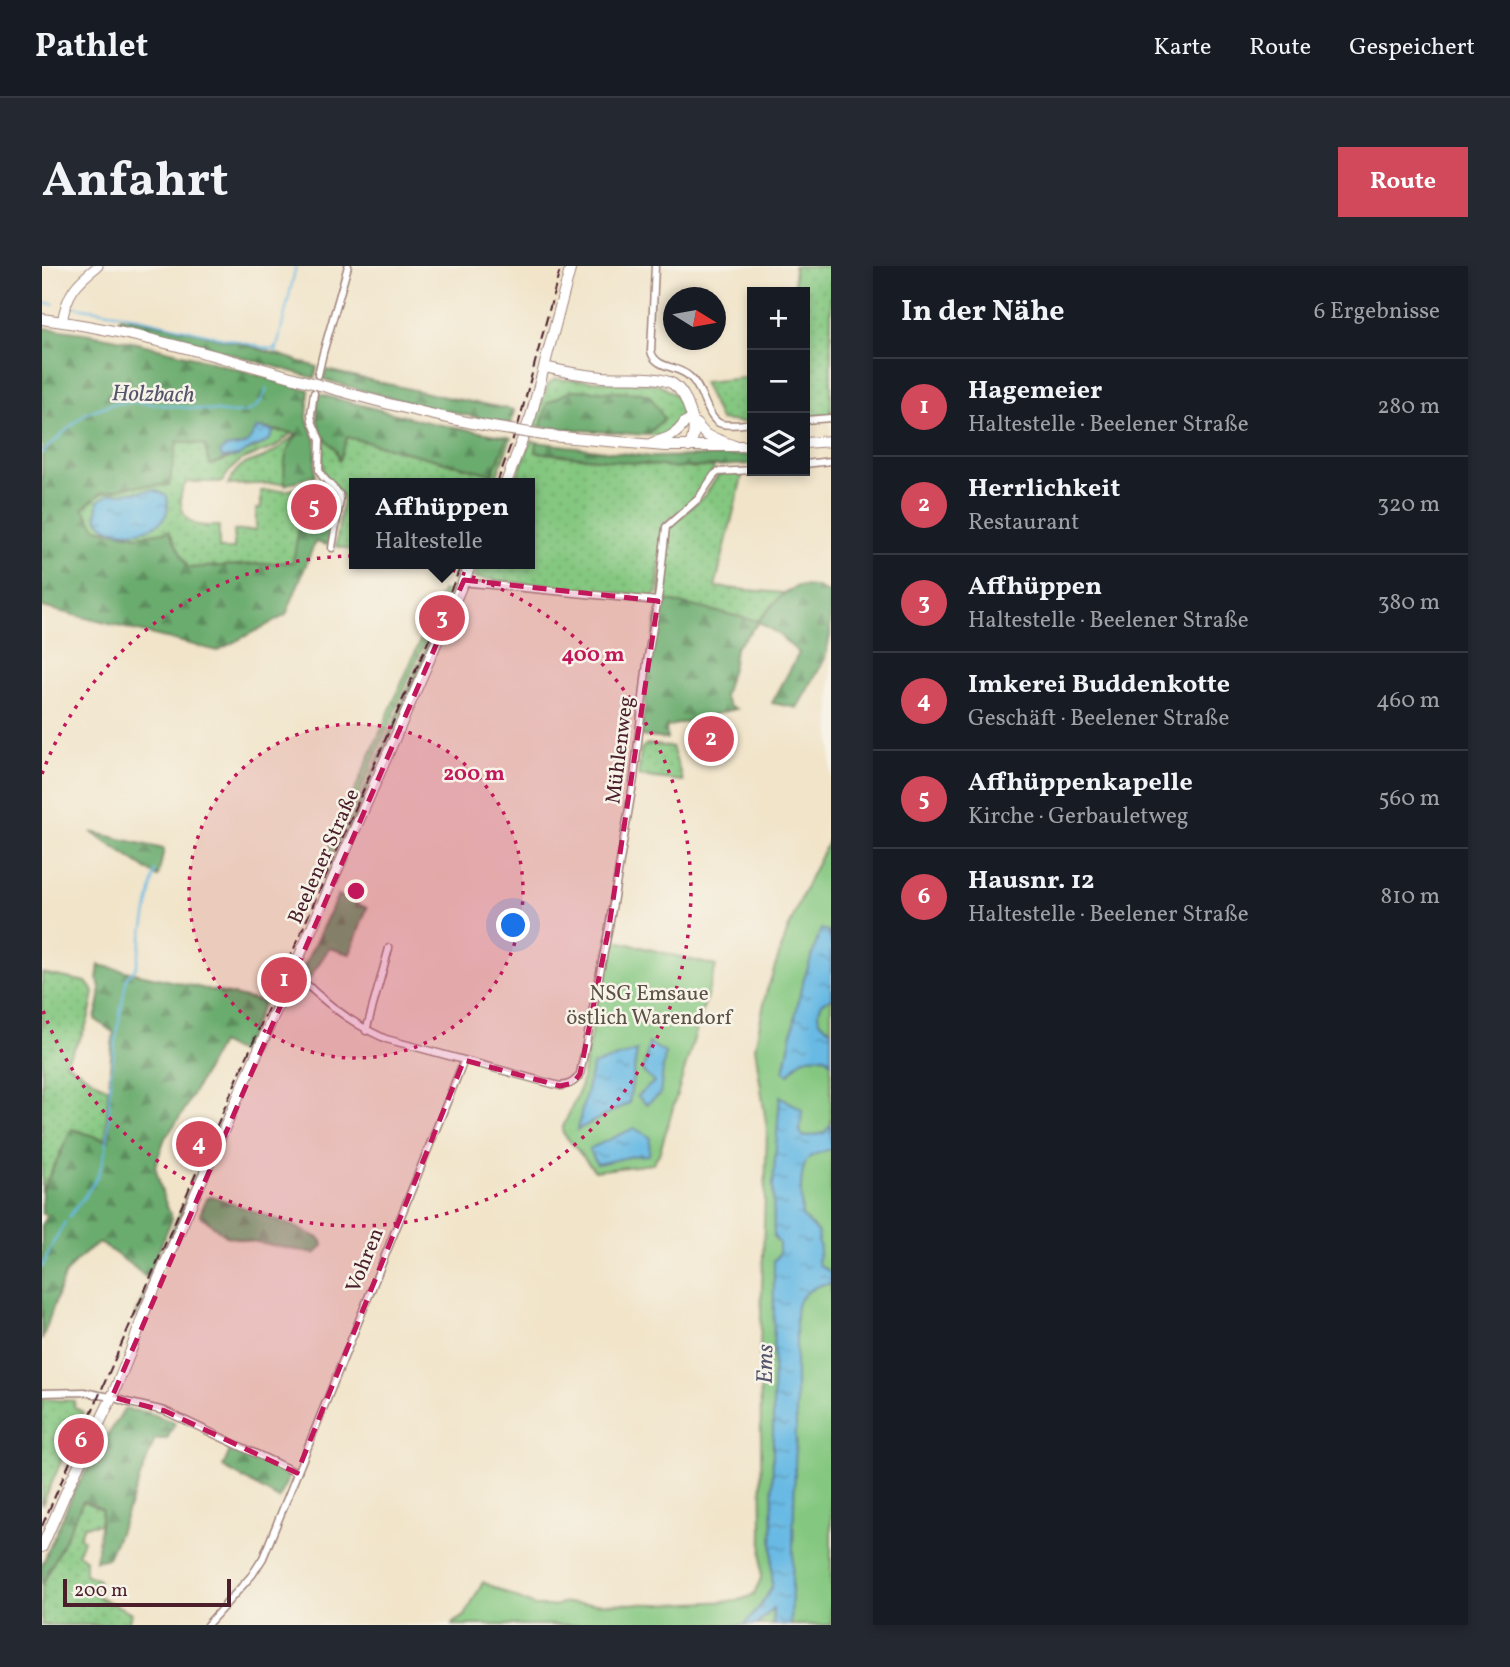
<!DOCTYPE html>
<html lang="de">
<meta charset="utf-8">
<style>
body{margin:0;font-family:Vollkorn,serif;background:#242831;color:#f1f3f6}
.controls{position:absolute;right:21px;top:21px;display:grid;overflow:hidden;border-radius:0px;box-shadow:0 4px 10px #0003}
.controls button{width:63px;height:63px;display:grid;place-items:center;padding:0;border:0;border-bottom:2px solid #363941;background:#171b24;color:#f1f3f6;font:35px sans-serif}
.compass{position:absolute;left:621px;top:21px;width:63px;height:63px;border-radius:50%;background:#171b24;box-shadow:0 4px 10px #0003;rotate:101deg}
.scale{position:absolute;left:21px;bottom:18px;width:168px;box-sizing:border-box;padding-left:7px;border:4px solid #4a1f2b;border-top:0;font-size:19px;line-height:24px;white-space:nowrap;color:#4a1f2b;-webkit-text-stroke:5px #f7f3e8;paint-order:stroke}
.you{position:absolute;left:472px;top:660px;width:24px;height:24px;margin:-18px;border:5px solid #fff;border-radius:50%;background:#1a73e8;box-shadow:0 0 0 10px #1a73e833}
.badge{display:grid;place-items:center;width:46px;height:46px;border-radius:50%;background:#d1495b;color:#fff;font-size:23px;font-weight:700}
.pin{position:absolute;translate:-50% -50%;border:4px solid #fff;box-shadow:0 2px 7px #0006}
.popup{position:absolute;left:307px;top:212px;width:186px;height:91px;box-sizing:border-box;display:grid;place-content:center;border-radius:0px;background:#171b24;filter:drop-shadow(0 2px 5px #0005);font-size:23px;white-space:nowrap;color:#9ea1a6}
.popup b{font-size:26px;color:#f1f3f6}
.popup::after{content:'';position:absolute;left:50%;top:100%;margin-left:-14px;border:14px solid transparent;border-top-color:#171b24}
.list{margin:0;padding:0;list-style:none}
h2{display:flex;justify-content:space-between;align-items:center;height:91px;margin:0;padding:0 28px;font-size:30px}
h2 small{font-size:23px;font-weight:400;color:#9ea1a6}
.list li{display:grid;grid-template-columns:46px 1fr auto;gap:21px;align-items:center;box-sizing:border-box;height:98px;padding:0 28px;border-top:2px solid #363941}
.list b{display:block;font-size:26px;white-space:nowrap}
.list p{margin:0;font-size:23px;white-space:nowrap;color:#9ea1a6}
.list em{font-size:23px;font-style:normal;color:#9ea1a6}
.icon{flex:none;width:38px;height:38px;fill:none;stroke:currentColor;stroke-width:2;stroke-linecap:round;stroke-linejoin:round}
.map{position:relative;flex:none;width:789px;height:1359px;overflow:hidden;border-radius:0px}
header{display:flex;align-items:center;gap:42px;box-sizing:border-box;height:98px;padding:0 35px;background:#171b24;border-bottom:2px solid #363941}
header strong{font-size:33px}
nav{display:flex;gap:38px;margin-inline-start:auto;font-size:24px}
.intro{display:flex;align-items:center;justify-content:space-between;box-sizing:border-box;height:168px;padding:0 42px}
h1{margin:0;font-size:49px}
.button{padding:18px 32px;border-radius:0px;background:#d1495b;color:#fff;font-size:24px;font-weight:700}
main{display:flex;gap:42px;padding:0 42px}
aside{flex:1;background:#171b24;border-radius:0px;box-shadow:0 4px 10px #0003}
.map>svg:first-child{display:block}
.grass{fill:url(#grass-dots);stroke:#677356;stroke-width:2}
.forest{fill:url(#forest-firs);stroke:#5a664c;stroke-width:2}
.park{fill:#84c780;stroke:#677356;stroke-width:2}
.water{fill:url(#water-ripples);stroke:#596c88;stroke-width:2}
.lines{fill:none;stroke-linecap:round;stroke-linejoin:round}
.stream{stroke:#68bae4;stroke-width:2}
.street-casing{stroke:#9e827a;stroke-width:9}
.secondary-casing{stroke:#9e827a;stroke-width:11}
.primary-casing{stroke:#9e827a;stroke-width:12}
.street{stroke:#fff;stroke-width:6}
.secondary{stroke:#fff;stroke-width:9}
.primary{stroke:#fff;stroke-width:10}
.rail{stroke:#4a1f2b;stroke-width:2;stroke-dasharray:10 5;stroke-linecap:butt}
.primary-bridge-casing{stroke:#9e827a;stroke-width:12;stroke-linecap:butt}
.primary-bridge{stroke:#fff;stroke-width:10}
.marked{fill:#c2185b;fill-opacity:0.2;stroke:#c2185b;stroke-width:5;stroke-dasharray:14 9;stroke-linejoin:round}
.ring{fill:none;stroke:#c2185b;stroke-width:3.5;stroke-dasharray:3.5 7}
.labels{text-anchor:middle;stroke-width:5;stroke-linejoin:round;paint-order:stroke}
.street-label{font-size:21px;fill:#4a1f2b;stroke:#f7f3e8}
.park-label{font-size:21px;fill:#5b5144;stroke:#f7f3e8}
.water-label{font-size:23px;font-style:italic;fill:#54556c;stroke:#f7f3e8}
.centre{fill:#c2185b;stroke:#f7f3e8;stroke-width:3.5}
.ring-label{font-size:21px;text-anchor:middle;font-weight:bold;fill:#c2185b;stroke:#f7f3e8;stroke-width:5;stroke-linejoin:round;paint-order:stroke}
</style>
<header>
<strong>Pathlet</strong>
<nav><a>Karte</a><a>Route</a><a>Gespeichert</a></nav>
</header>
<div class="intro"><h1>Anfahrt</h1><a class="button">Route</a></div>
<main>
<div class="map">
<svg width="789" height="1359" viewBox="0 0 789 1359">
<defs>
<pattern id="grass-dots" width="8" height="8" patternUnits="userSpaceOnUse" patternTransform="scale(1.75)"><rect width="8" height="8" fill="#84c780"/><path d="M2 2h.1M6 6h.1" fill="none" stroke="#74aa6f" stroke-width="1.8" stroke-linecap="round"/></pattern>
<pattern id="forest-firs" width="22" height="20" patternUnits="userSpaceOnUse" patternTransform="scale(1.75)"><rect width="22" height="20" fill="#6bac6e"/><path d="M5 1l3.5 6h-7zM16 11l3.5 6h-7z" fill="#5a8b5b"/></pattern>
<pattern id="water-ripples" width="26" height="14" patternUnits="userSpaceOnUse" patternTransform="scale(1.75)"><rect width="26" height="14" fill="#68bae4"/><path d="M2 4q2-2 4 0t4 0M15 11q2-2 4 0t4 0" fill="none" stroke="#5897b9"/></pattern>
</defs>
<rect width="100%" height="100%" fill="#f7f3e8"/>
<filter id="ink" filterUnits="userSpaceOnUse"><feTurbulence type="fractalNoise" baseFrequency=".0143" numOctaves="2"/><feDisplacementMap in="SourceGraphic" scale="14" xChannelSelector="R" yChannelSelector="G"/><feConvolveMatrix kernelMatrix="1 2 1 2 8 2 1 2 1" color-interpolation-filters="sRGB"/></filter>
<filter id="wash" filterUnits="userSpaceOnUse"><feTurbulence type="fractalNoise" baseFrequency=".00686" numOctaves="4" result="noise"/><feDisplacementMap in="SourceGraphic" scale="28" xChannelSelector="R" yChannelSelector="G"/><feGaussianBlur stdDeviation="1.57" result="paint"/><feColorMatrix in="noise" values="0 0 0 0 0 0 0 0 0 0 0 0 0 0 0 0 0 1.4 0 .05"/><feComposite in="paint" operator="in"/></filter>
<g filter="url(#wash)">
<rect width="100%" height="100%" fill="#f1e4c9"/>
<!-- grass -->
<path class="grass" d="M 752,0 L 789,0 L 789,149 L 763,151 L 763,26 L 753,26 Z
M 710,111 L 710,155 L 698,156 L 678,154 L 661,116 Z
M 513,113 L 617,118 L 633,129 L 641,142 L 637,158 L 620,170 L 604,169 L 622,153 L 506,137 L 499,161 L 492,160 L 506,118 Z
M 232,165 L 250,167 L 233,181 L 199,194 L 188,204 L 180,216 L 146,216 C 135,224 137,248 149,256 C 156,261 168,260 177,260 L 177,283 L 192,283 L 192,265 L 214,264 L 214,243 L 219,242 L 219,225 L 247,224 L 257,222 L 258,253 L 252,296 L 146,302 L 127,266 L 96,270 L 54,262 L 41,242 L 59,227 L 90,220 L 126,219 L 135,175 L 162,179 L 168,199 C 186,193 204,186 221,178 C 227,175 229,170 232,165 Z
M 254,168 L 257,168 L 250,176 L 243,217 L 186,219 C 198,193 204,200 226,189 C 237,184 245,176 254,168 Z
M 282,171 C 289,176 296,184 297,193 L 305,171 L 450,208 L 466,171 L 469,172 L 452,217 L 312,217 L 312,285 L 294,280 L 301,234 C 299,222 286,217 282,206 C 279,197 282,182 282,171 Z
M 489,175 L 495,176 L 494,186 L 637,202 L 671,201 L 672,205 L 652,233 L 621,259 L 615,326 L 611,331 L 432,312 L 438,298 L 488,298 L 488,217 L 472,217 Z
M 701,207 L 673,321 L 742,327 L 716,355 L 618,333 L 625,263 L 664,228 L 675,210 L 681,208 Z
M 421,298 L 424,298 L 94,1052 L 93,1050 Z
M 400,325 L 405,325 L 286,599 L 281,597 Z
M 605,478 L 630,481 L 641,515 L 596,510 L 599,483 Z
M 0,707 L 44,716 L 52,726 C 47,759 41,769 23,796 L 66,823 L 64,874 L 30,863 L 0,925 Z
M 0,1133 L 33,1135 L 32,1141 L 41,1146 L 0,1239 Z
M 41,1235 L 60,1243 L 58,1258 L 42,1260 L 37,1271 L 41,1274 L 36,1287 L 43,1293 L 43,1308 L 57,1314 L 51,1328 L 90,1347 L 85,1359 L 0,1359 L 0,1320 Z"/>
<!-- forest -->
<path class="forest" d="M 78,51 C 143,62 213,80 275,101 L 273,112 L 144,75 L 77,58 Z
M 0,62 C 91,70 179,99 267,124 L 265,152 L 274,175 L 273,209 L 243,219 C 241,198 242,185 256,168 L 221,162 L 204,179 L 183,182 L 180,192 L 184,193 L 168,199 L 162,179 L 135,175 L 127,219 L 90,220 L 59,227 L 41,242 L 54,262 L 96,270 L 127,265 L 146,302 L 251,296 L 258,253 L 289,257 L 286,279 L 273,276 L 244,349 L 175,385 L 0,341 Z
M 284,104 L 403,131 L 472,144 L 469,158 C 405,146 343,132 281,113 Z
M 530,124 L 599,127 L 608,130 L 622,153 L 604,169 L 499,161 L 505,137 Z
M 276,128 L 389,157 L 466,171 L 450,208 L 305,171 L 297,196 C 296,182 290,181 283,172 C 273,161 275,142 276,128 Z
M 495,176 L 609,191 L 710,189 L 710,198 L 637,202 L 494,186 Z
M 756,320 L 774,321 L 788,328 L 788,370 L 783,393 L 755,442 L 730,437 L 757,387 L 737,369 L 717,356 L 693,382 L 691,398 L 682,430 L 688,441 L 694,443 L 624,461 L 625,473 L 599,470 L 607,397 L 618,333 L 716,355 L 742,327 Z
M 49,566 L 122,583 L 116,611 Z
M 296,629 L 325,642 L 308,688 L 287,682 L 266,715 L 263,709 L 262,700 Z
M 57,699 L 222,736 L 199,787 L 178,777 L 140,848 L 123,872 L 113,900 L 121,930 L 130,953 L 105,1012 L 92,1001 L 57,976 L 34,995 L 22,1010 L 0,1074 L 0,960 L 5,949 L 0,948 L 0,925 L 30,863 L 67,875 C 67,838 66,802 72,767 L 53,753 C 56,740 62,725 55,713 Z
M 170,930 L 251,960 L 277,972 L 280,975 L 281,980 L 273,988 L 184,970 L 158,949 L 164,933 Z
M 82,1143 L 104,1146 L 133,1157 L 125,1173 L 113,1173 L 76,1269 L 66,1292 L 54,1295 L 60,1243 L 41,1235 L 0,1320 L 0,1299 L 32,1225 Z
M 189,1182 L 248,1208 L 237,1233 L 181,1201 Z"/>
<!-- park -->
<path class="park" d="M 789,570 L 789,1359 L 410,1359 L 412,1356 L 423,1350 L 441,1316 L 492,1340 L 512,1340 L 522,1337 L 619,1338 L 695,1335 L 712,1329 L 719,1312 L 720,1265 L 718,1082 L 725,864 L 713,781 L 724,727 L 745,666 L 768,611 Z
M 567,673 L 674,700 L 617,888 L 610,898 L 553,905 L 521,867 L 520,863 L 538,823 Z"/>
<!-- water -->
<path class="water" d="M 215,162 L 232,165 L 228,173 L 221,178 L 214,180 L 196,190 L 180,192 L 178,186 L 183,182 L 204,179 Z
M 113,224 L 125,230 C 126,237 126,247 122,252 C 112,266 83,269 68,263 C 63,261 58,257 55,252 L 56,235 L 68,228 Z
M 779,663 L 787,666 L 789,677 L 789,732 L 780,737 L 776,747 L 777,755 L 789,764 L 789,797 L 785,792 C 764,788 760,791 747,808 L 742,806 L 759,722 Z
M 607,777 L 623,787 L 618,829 L 604,838 L 595,830 L 612,816 L 601,806 Z
M 595,785 L 587,837 L 535,864 L 551,799 Z
M 738,830 L 760,844 L 758,866 L 762,871 L 782,867 L 789,858 L 789,883 C 782,885 774,887 768,891 C 756,901 759,935 760,950 L 775,965 L 778,984 L 776,995 L 778,1000 L 789,1006 L 789,1018 C 779,1016 761,1026 756,1037 C 754,1041 754,1049 754,1054 L 754,1164 L 749,1359 L 731,1359 L 731,1342 L 715,1359 L 702,1359 C 714,1347 723,1335 730,1320 L 732,995 L 737,988 L 737,977 L 732,971 L 731,918 Z
M 592,862 L 608,871 L 607,889 L 591,890 L 555,898 L 547,883 Z"/>
<g class="lines">
<!-- stream -->
<path class="stream" d="M 534,7 L 536,0
M 0,37 L 12,38
M 34,41 L 80,48 L 228,83 L 232,83 L 236,78
M 234,86 L 254,0
M 0,187 L 30,159 L 46,146 L 70,138 L 93,136 L 192,147 C 211,147 219,140 225,122
M 27,951 C 41,932 57,914 62,891 C 69,867 66,841 68,817 C 72,781 78,746 85,711 L 94,702 L 113,605
M 0,1001 L 11,977 L 23,956"/>
</g>
</g>
<g filter="url(#ink)">
<g class="lines">
<!-- street casing -->
<g class="street-casing">
<path id="street" d="M 613,0 L 609,85 C 613,103 636,99 648,111 C 661,122 664,150 677,157 C 686,161 701,158 710,157
M 276,109 L 281,87 L 306,0
M 272,127 L 269,148 L 270,155 L 278,174 L 277,204 L 280,210 L 297,228 L 298,234 L 290,282
M 763,154 L 789,152
M 763,198 L 789,195
M 422,314 L 429,317 L 616,335
M 250,708 L 258,712 C 283,737 312,759 344,773 L 518,820 C 528,819 533,816 538,808 L 567,661 L 592,512 L 605,396 L 617,326 L 624,261 L 656,233 L 672,209 L 676,206 L 710,204
M 324,765 L 347,682
M 0,1127 L 42,1126 L 57,1129 L 70,1131 L 84,1136 L 123,1145 L 255,1207
M 165,1359 L 210,1309 L 221,1292 L 422,794"/>
</g>
<!-- secondary casing -->
<g class="secondary-casing">
<path id="secondary" d="M 20,56 C 25,27 34,17 56,0"/>
</g>
<!-- primary casing -->
<g class="primary-casing">
<path id="primary" d="M 0,53 C 101,66 198,97 295,124 C 348,139 401,152 456,162
M 503,101 C 522,106 542,109 561,111 C 581,113 614,108 631,118 C 641,125 644,134 648,145 C 652,158 654,168 647,181
M 653,157 L 664,169 L 690,179
M 508,170 L 623,180 L 710,180
M 610,177 C 625,173 635,169 643,156
M 763,177 L 789,175
M 464,217 L 489,150 L 529,0
M 0,1281 L 29,1215 L 70,1131 L 88,1087 L 104,1042 L 141,957 L 429,298"/>
</g>
<!-- street -->
<use href="#street" class="street"/>
<!-- secondary -->
<use href="#secondary" class="secondary"/>
<!-- primary -->
<use href="#primary" class="primary"/>
<!-- rail -->
<path class="rail" d="M 455,217 L 477,156 L 519,0
M 0,1260 L 420,298"/>
<!-- primary-bridge casing -->
<g class="primary-bridge-casing">
<path id="primary-bridge" d="M 456,162 L 508,170"/>
</g>
<!-- primary-bridge -->
<use href="#primary-bridge" class="primary-bridge"/>
</g>
</g>
<!-- marked area -->
<path class="marked" d="M 422,314 L 616,335 L 567,661 L 538,808 L 531,817 L 518,820 L 422,794 L 255,1207 L 123,1145 L 70,1131 Z"/>
<!-- distance rings -->
<circle cx="314" cy="625" r="167" fill="#c2185b" fill-opacity=".12"/>
<g class="ring">
<circle cx="314" cy="625" r="167"/>
<path d="M0 508A335 335 0 1 1 0 742"/>
</g>
<g class="labels">
<!-- street labels -->
<g class="street-label">
<text transform="translate(577 484) rotate(-83)" y="7">Mühlenweg</text>
<text transform="translate(281 590) rotate(-66)" y="7">Beelener Straße</text>
<text transform="translate(322 994) rotate(-68)" y="7">Vohren</text>
</g>
<!-- park labels -->
<g class="park-label">
<text x="607" y="734">NSG Emsaue<tspan x="607" dy="24">östlich Warendorf</tspan></text>
</g>
<!-- water labels -->
<g class="water-label">
<text transform="translate(111 127) rotate(1)" y="8">Holzbach</text>
<text transform="translate(722 1098) rotate(-89)" y="8">Ems</text>
</g>
</g>
<circle cx="314" cy="625" r="10" class="centre"/>
<g class="ring-label">
<text x="551" y="395">400 m</text>
<text x="432" y="514">200 m</text>
</g>
</svg>
<div class="controls">
<button>+</button>
<button>−</button>
<button><svg class="icon" aria-label="layers" viewBox="0 0 24 24"><path d="M12 4l9 5-9 5-9-5zM3 14l9 5 9-5"/></svg></button>
</div>
<svg class="compass" viewBox="-18 -18 36 36"><path d="M0-13l5 13h-10z" fill="#e53935"/><path d="M0 13l5-13h-10z" fill="#9ea1a6"/></svg>
<div class="scale">200 m</div>
<div class="you"></div>
<div class="pin badge" style="left:242px;top:714px">1</div>
<div class="pin badge" style="left:669px;top:473px">2</div>
<div class="pin badge" style="left:400px;top:352px">3</div>
<div class="popup"><b>Affhüppen</b>Haltestelle</div>
<div class="pin badge" style="left:157px;top:878px">4</div>
<div class="pin badge" style="left:272px;top:241px">5</div>
<div class="pin badge" style="left:39px;top:1175px">6</div>
</div>
<aside>
<h2>In der Nähe<small>6 Ergebnisse</small></h2>
<ul class="list">
<li><span class="badge">1</span><div><b>Hagemeier</b><p>Haltestelle · Beelener Straße</p></div><em>280 m</em></li>
<li><span class="badge">2</span><div><b>Herrlichkeit</b><p>Restaurant</p></div><em>320 m</em></li>
<li><span class="badge">3</span><div><b>Affhüppen</b><p>Haltestelle · Beelener Straße</p></div><em>380 m</em></li>
<li><span class="badge">4</span><div><b>Imkerei Buddenkotte</b><p>Geschäft · Beelener Straße</p></div><em>460 m</em></li>
<li><span class="badge">5</span><div><b>Affhüppenkapelle</b><p>Kirche · Gerbauletweg</p></div><em>560 m</em></li>
<li><span class="badge">6</span><div><b>Hausnr. 12</b><p>Haltestelle · Beelener Straße</p></div><em>810 m</em></li>
</ul>
</aside>
</main>
